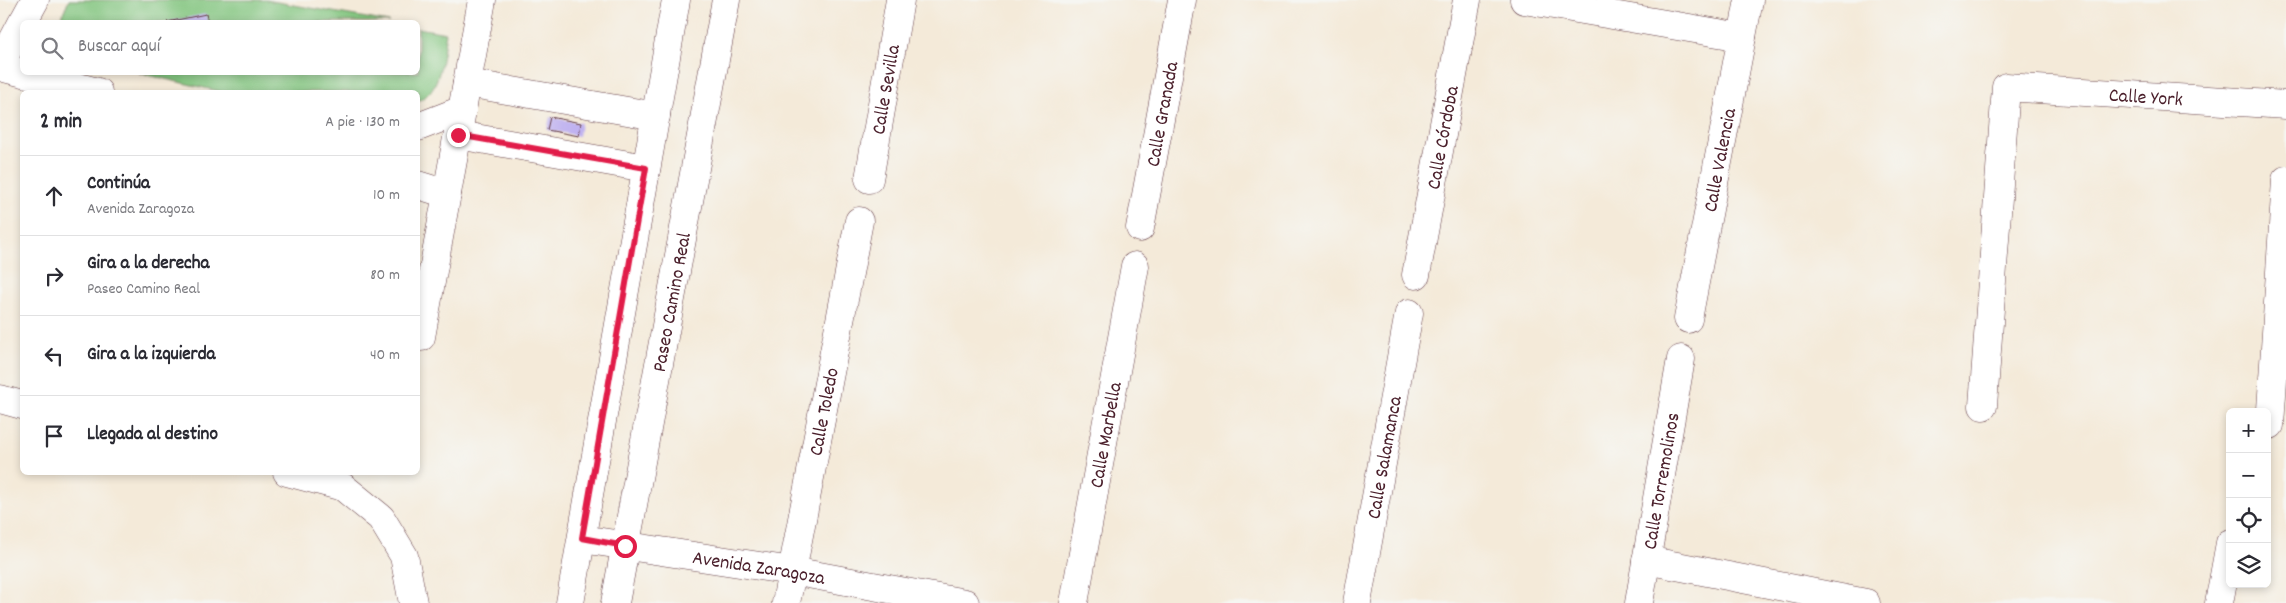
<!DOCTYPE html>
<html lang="es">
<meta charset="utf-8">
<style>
body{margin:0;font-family:Dekko,sans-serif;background:#f7f7f7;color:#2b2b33}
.controls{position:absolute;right:15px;bottom:15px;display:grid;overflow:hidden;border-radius:8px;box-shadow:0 2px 8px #0003}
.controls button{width:45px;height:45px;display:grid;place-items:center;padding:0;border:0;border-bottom:1px solid #e1e1e2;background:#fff;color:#2b2b33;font:25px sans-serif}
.stop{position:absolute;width:15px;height:15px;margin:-11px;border:4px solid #e11d48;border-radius:50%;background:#fff}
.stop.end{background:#e11d48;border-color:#fff;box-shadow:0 1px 5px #0008}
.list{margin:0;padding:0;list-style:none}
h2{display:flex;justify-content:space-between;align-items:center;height:65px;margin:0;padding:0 20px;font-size:21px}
h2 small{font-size:16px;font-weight:400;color:#7c7c81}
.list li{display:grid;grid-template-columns:32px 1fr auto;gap:15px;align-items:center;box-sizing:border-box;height:80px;padding:0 20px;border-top:1px solid #e1e1e2}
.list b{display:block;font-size:19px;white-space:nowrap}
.list p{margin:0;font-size:16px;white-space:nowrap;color:#7c7c81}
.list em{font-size:16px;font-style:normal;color:#7c7c81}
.icon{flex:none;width:28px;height:28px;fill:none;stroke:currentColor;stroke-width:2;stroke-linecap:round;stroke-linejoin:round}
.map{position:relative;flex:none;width:2286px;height:603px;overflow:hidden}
.search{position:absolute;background:#fff;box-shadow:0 2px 8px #0003;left:20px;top:20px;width:400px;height:55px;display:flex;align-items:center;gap:12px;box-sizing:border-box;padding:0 18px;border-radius:8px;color:#7c7c81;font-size:19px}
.panel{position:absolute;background:#fff;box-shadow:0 2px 8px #0003;left:20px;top:90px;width:400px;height:385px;border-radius:8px}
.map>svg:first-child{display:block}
.green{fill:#82c57f;stroke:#667255}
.building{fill:#c0b2f0}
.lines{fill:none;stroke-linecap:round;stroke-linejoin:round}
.minor-casing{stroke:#643d45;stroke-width:29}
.minor{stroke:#fff;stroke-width:28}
.route{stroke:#e11d48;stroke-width:6}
.labels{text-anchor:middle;stroke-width:4;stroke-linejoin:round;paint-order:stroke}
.street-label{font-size:20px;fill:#4a1f2b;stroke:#f6f6f2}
</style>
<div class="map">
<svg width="2286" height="603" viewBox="0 0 2286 603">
<rect width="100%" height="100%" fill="#f6f6f2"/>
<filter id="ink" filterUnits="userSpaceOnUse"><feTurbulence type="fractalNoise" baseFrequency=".02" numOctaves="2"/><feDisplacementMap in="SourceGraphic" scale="10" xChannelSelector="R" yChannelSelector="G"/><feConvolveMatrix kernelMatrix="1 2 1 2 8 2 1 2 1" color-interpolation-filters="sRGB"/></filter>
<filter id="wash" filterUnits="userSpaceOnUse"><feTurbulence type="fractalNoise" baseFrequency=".0096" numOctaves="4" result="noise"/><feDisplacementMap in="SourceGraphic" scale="20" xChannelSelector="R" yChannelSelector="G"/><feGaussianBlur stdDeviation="1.12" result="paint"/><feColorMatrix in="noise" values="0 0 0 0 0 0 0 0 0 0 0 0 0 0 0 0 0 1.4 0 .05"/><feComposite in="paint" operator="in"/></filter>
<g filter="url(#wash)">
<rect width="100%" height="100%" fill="#f4ead9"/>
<!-- green -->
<path class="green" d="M 69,0 L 266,0 L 389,22 L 59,22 Z
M 418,28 L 446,33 C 442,55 442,91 418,101 L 418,92 L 222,92 L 139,73 L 418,72 Z"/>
<g id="blocks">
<!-- building -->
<path class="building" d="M 206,14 L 208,22 L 167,22 Z
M 550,117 L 581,123 L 579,136 L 547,130 Z"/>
</g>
</g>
<g filter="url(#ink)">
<use href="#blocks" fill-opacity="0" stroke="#643d45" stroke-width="1"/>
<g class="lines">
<!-- minor casing -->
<g class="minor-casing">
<g id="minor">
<path d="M 1524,0 L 1742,37"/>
<path d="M 23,22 L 35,0"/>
<path d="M 0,65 L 22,23"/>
<path d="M 0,67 L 98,92"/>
<path d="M 467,83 L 656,116"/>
<path d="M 418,127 L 462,110"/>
<path d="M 458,135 L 646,168"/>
<path id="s1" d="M 869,179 L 900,0"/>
<path d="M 418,185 L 447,194"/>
<path id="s2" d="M 1140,228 L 1182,0"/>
<path id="s3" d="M 1416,275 L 1467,0"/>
<path id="s4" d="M 1688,319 L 1749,0"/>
<path d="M 421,337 L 482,0"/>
<path d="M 0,399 L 22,405"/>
<path id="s5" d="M 1983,406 L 2006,87 L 2286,105"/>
<path d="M 2270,425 L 2286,180"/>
<path d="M 287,472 L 343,487 L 381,518 L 404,556 L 413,603"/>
<path id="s6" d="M 582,539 L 792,571 L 965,603"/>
<path d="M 1646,560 L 1866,603"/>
<path d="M 570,603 L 676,0"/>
<path id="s7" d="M 615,603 L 726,0"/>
<path id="s8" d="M 786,603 L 859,221"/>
<path id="s9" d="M 1074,603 L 1135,266"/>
<path id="s10" d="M 1357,603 L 1409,313"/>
<path id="s11" d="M 1639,603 L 1681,359"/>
<path d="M 2219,603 L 2230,543"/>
</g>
</g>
<!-- minor -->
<use href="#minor" class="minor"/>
</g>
</g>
<g class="lines" filter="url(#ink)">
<!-- route -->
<path class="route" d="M 458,135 L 646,168 L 582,538 L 625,546"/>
</g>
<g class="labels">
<!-- street labels -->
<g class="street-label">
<text dy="7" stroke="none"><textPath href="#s1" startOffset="91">Calle Sevilla</textPath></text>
<text dy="7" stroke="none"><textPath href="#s5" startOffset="460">Calle York</textPath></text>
<text dy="7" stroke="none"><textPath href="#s2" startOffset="116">Calle Granada</textPath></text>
<text dy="7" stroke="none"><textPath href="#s3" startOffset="140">Calle Córdoba</textPath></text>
<text dy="7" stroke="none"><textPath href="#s4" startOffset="162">Calle Valencia</textPath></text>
<text dy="7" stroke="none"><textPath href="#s7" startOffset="306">Paseo Camino Real</textPath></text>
<text dy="7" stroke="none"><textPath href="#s8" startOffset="195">Calle Toledo</textPath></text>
<text dy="7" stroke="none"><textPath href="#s9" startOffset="171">Calle Marbella</textPath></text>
<text dy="7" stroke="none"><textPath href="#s10" startOffset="148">Calle Salamanca</textPath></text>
<text dy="7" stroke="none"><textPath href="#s11" startOffset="124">Calle Torremolinos</textPath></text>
<text dy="7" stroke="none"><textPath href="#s6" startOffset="179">Avenida Zaragoza</textPath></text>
</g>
</g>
</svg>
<div class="controls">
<button>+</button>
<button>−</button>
<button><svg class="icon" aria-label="locate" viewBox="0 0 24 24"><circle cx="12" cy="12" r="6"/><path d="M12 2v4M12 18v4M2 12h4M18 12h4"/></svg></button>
<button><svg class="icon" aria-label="layers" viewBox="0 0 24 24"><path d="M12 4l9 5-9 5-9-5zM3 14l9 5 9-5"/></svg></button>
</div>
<div class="stop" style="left:625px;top:546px"></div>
<div class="stop end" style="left:458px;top:135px"></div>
<div class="search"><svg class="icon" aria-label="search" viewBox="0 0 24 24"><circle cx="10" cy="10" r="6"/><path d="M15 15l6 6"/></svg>Buscar aquí</div>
<section class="panel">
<h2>2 min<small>A pie · 130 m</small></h2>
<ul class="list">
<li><svg class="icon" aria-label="ahead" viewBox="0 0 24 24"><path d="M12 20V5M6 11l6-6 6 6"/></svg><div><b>Continúa</b><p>Avenida Zaragoza</p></div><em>10 m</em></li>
<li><svg class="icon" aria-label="right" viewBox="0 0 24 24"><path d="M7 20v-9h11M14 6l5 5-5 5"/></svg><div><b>Gira a la derecha</b><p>Paseo Camino Real</p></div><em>80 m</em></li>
<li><svg class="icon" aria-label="left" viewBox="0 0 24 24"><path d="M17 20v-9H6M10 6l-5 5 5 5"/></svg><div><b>Gira a la izquierda</b></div><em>40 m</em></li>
<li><svg class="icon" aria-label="arrive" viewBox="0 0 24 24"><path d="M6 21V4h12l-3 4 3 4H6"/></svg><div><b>Llegada al destino</b></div></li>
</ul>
</section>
</div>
